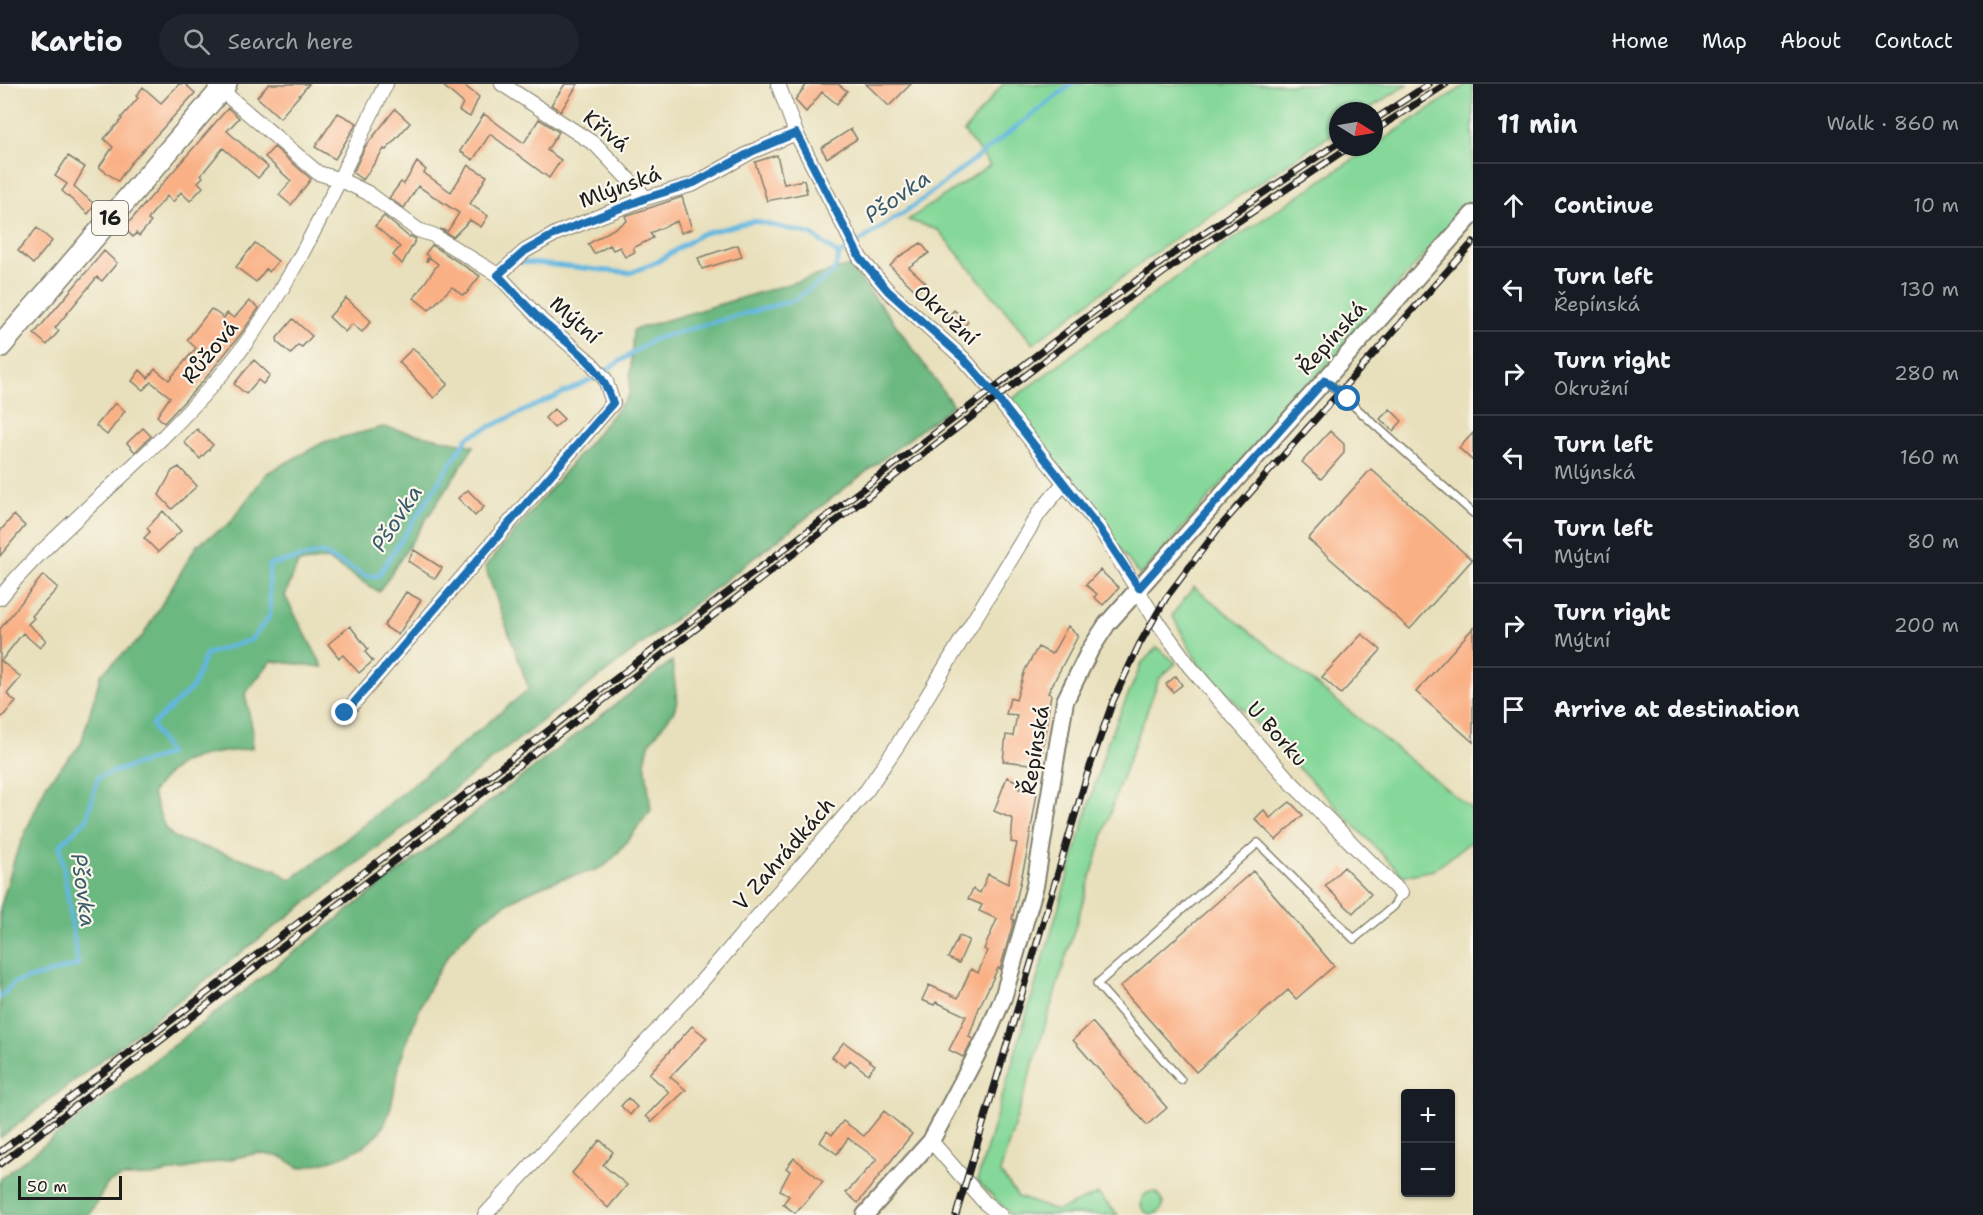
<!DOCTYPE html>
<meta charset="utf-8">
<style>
body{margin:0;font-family:"Shantell Sans",sans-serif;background:#20242c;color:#f1f3f6}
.controls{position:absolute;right:18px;bottom:18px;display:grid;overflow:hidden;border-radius:6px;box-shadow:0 2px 4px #0004}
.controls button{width:54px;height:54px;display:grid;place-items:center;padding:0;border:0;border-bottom:2px solid #363941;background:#171b24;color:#f1f3f6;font:30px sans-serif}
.compass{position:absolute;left:1329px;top:18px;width:54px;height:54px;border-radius:50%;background:#171b24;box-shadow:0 2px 4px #0004;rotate:101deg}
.scale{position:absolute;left:18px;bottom:15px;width:104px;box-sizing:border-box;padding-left:6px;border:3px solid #1c1c1c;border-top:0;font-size:16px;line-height:21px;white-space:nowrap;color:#1c1c1c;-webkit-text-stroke:4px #fbf7ec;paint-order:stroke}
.stop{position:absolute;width:18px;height:18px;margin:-14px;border:4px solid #1f6fb2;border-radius:50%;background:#fff}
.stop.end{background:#1f6fb2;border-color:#fff;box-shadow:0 2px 6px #0008}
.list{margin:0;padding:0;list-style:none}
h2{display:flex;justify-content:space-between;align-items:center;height:78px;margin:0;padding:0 24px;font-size:26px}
h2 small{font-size:20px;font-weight:400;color:#9ea1a6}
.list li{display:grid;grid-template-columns:39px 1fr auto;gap:18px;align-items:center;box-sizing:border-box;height:84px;padding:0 24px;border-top:2px solid #363941}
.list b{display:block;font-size:22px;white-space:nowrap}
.list p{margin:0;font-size:20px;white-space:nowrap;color:#9ea1a6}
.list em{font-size:20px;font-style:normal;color:#9ea1a6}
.icon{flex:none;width:33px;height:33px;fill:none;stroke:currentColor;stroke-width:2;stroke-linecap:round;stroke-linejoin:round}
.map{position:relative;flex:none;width:1473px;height:1131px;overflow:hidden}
header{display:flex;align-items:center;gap:36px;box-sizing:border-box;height:84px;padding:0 30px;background:#171b24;border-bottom:2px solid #363941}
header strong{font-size:28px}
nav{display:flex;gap:33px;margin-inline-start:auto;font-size:21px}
.search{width:420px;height:54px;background:#20242c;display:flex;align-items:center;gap:15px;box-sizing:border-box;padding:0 21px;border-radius:33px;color:#9ea1a6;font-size:22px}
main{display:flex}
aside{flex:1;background:#171b24}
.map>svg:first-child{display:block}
.green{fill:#85d899;stroke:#507a5a;stroke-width:1.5}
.forest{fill:#6cb881;stroke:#446a4e;stroke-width:1.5}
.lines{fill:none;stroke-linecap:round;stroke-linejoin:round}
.stream{stroke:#64b7e0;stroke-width:4.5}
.building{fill:#fab085}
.service-casing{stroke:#827e6c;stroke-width:10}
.minor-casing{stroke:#827e6c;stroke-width:16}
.tertiary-casing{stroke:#827e6c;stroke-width:20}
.primary-casing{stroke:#827e6c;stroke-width:24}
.service{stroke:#fff;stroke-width:7}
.minor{stroke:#fff;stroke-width:14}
.tertiary{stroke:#fff;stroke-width:16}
.primary{stroke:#fff;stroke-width:21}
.rail-casing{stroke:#1c1c1c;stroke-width:7}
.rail{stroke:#fbf7ec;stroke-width:4.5;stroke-dasharray:14;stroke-linecap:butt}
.route{stroke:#1f6fb2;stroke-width:8}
.labels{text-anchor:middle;stroke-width:4.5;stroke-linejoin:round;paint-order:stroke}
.shield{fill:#fbf7ec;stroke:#5f5e5a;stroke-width:1.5}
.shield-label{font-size:20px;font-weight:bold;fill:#1c1c1c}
.street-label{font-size:21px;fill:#1c1c1c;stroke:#fbf7ec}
.water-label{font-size:22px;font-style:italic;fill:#395a6a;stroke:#fbf7ec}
</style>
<header>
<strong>Kartio</strong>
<div class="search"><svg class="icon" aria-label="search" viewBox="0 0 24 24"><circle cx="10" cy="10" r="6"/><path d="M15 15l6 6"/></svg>Search here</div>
<nav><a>Home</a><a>Map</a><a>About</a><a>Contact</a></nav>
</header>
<main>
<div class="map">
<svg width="1473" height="1131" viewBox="0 0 1473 1131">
<rect width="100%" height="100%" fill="#fbf7ec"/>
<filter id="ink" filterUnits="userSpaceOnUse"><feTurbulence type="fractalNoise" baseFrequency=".0167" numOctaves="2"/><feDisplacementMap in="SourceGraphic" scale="12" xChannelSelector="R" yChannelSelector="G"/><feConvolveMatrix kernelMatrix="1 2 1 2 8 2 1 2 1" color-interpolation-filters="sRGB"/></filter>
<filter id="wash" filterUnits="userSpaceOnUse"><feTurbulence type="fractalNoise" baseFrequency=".008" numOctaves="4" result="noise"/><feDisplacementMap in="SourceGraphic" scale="24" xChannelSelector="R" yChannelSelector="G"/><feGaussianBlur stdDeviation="1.35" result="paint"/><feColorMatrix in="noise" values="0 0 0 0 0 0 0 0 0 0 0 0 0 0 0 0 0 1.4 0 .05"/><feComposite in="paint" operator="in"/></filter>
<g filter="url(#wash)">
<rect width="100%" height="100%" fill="#e8e0bc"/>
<!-- green -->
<path class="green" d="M 1003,0 L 1408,0 L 1366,27 L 1338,27 L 1338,46 L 1167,160 L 1033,260 L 938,146 L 908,136 L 990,81 L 964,48 Z
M 1467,0 L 1473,0 L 1473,116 L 1140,492 L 1011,316 L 1185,187 Z
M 1194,503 L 1473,726 L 1473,756 L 1434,786 L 1403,792 L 1198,579 L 1172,531 Z
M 1157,563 L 1176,579 L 1159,595 L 1117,707 L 1000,1088 L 1018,1113 L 1057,1127 L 1098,1110 L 1118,1131 L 1011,1131 L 977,1097 L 1108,657 L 1142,579 Z
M1141 1119a11 11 0 1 1 22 0a11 11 0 1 1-22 0Z"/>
<!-- forest -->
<path class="forest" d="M 849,182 L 891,234 L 953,321 L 0,1054 L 0,825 L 15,773 L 47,699 L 81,660 L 101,590 L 142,553 L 197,461 L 229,440 L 267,389 L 324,358 L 383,343 L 474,362 L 379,508 L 327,475 L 298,479 L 285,512 L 323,583 L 271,577 L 245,610 L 253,648 L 252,664 C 204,673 183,665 152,709 L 165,744 L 175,754 L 275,785 L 290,796 L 345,756 L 529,605 L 485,483 L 629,311 L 633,246 Z
M 672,577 L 677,617 L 674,627 L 650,658 L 645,677 L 651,726 C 637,743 624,764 608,779 C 598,788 574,791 561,795 C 514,811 469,838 442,881 C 425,907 412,942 402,972 C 393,999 395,1037 372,1056 C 352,1072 324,1079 300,1084 L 282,1073 L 258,1069 L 152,1092 L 122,1093 L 108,1099 L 89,1131 L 0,1131 L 0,1095 Z"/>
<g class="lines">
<!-- stream -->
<path class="stream" d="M 522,178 L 630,189 L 657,178 L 701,150 L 754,137 L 811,150 L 839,171
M 605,287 L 654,255 L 794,216 L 834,188 L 839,171 L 915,121 L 1072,0
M 0,913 L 14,899 L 78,881 L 60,761 L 87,735 L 98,693 L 169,670 L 152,641 L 193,603 L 206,570 L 251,556 L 270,532 L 269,481 L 321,469 L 366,492 L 378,492 L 468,353 L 597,293"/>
</g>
<g id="blocks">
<!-- building -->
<path class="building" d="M 179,0 L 185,0 L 195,9 L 131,79 L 118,97 L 99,83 L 113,63 L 104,55 L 122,35 L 121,34 L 138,14 L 136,12 L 143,3 L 161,19 Z
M 269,0 L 309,0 L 280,34 L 257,13 Z
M 441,0 L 462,0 L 479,13 L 470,33 L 459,27 L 463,19 Z
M 565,0 L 578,0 L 561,27 L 551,21 Z
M 807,0 L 838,0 L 847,7 L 837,20 L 822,8 L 806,28 L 795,16 Z
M 866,0 L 911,0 L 889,22 Z
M 228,24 L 239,34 L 227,47 L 268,83 L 258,94 L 223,64 L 201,91 L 203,93 L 198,98 L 203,103 L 190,117 L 181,108 L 173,118 L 167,112 L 151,131 L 148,136 L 151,138 L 139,152 L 136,149 L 133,153 L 124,144 Z
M 395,25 L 410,39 L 386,66 L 384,65 L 363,96 L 353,89 L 365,63 Z
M 338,29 L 357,39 L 335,75 L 315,63 Z
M 484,30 L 524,59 L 539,35 L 559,48 L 547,66 L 561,76 L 549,94 L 490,50 L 473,76 L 460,67 Z
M 851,45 L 857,55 L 827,74 L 821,64 Z
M 274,63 L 311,95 L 291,121 L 279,111 L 291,97 L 265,73 Z
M 777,71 L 784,100 L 804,96 L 807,109 L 767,117 L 755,78 Z
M 68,72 L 85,83 L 74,102 L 95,121 L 88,130 L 62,107 L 67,100 L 55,92 Z
M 417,78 L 426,86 L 424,89 L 451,108 L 468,81 L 487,92 L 470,120 L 488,132 L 481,143 L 470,136 L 453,153 L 440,145 L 448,147 L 459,129 L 418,102 L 404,124 L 389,114 L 401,98 L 404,100 Z
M 682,113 L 692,145 L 681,149 L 677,137 L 650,149 L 653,154 L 633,164 L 635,168 L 625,173 L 620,163 L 613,166 L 610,161 L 594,170 L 588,160 L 627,137 L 625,132 Z
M 384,132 L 409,153 L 410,152 L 416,155 L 402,180 L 393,171 L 400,163 L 375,142 Z
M 37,144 L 52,157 L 33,180 L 18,167 Z
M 255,159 L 278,177 L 269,188 L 266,185 L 256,198 L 236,183 Z
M 921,159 L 929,169 L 909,183 L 926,199 L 917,208 L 890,182 L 900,172 Z
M 432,161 L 480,192 L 466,210 L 462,211 L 452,203 L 429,226 L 414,214 L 438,180 L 430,174 L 426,178 L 428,172 L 425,170 Z
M 738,161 L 742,173 L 702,185 L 698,174 Z
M 104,167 L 117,179 L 102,197 L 97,193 L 55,244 L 59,247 L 47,261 L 34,250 Z
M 346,214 L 371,237 L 362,248 L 352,240 L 345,248 L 329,233 Z
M 249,217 L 259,224 L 243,247 L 204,296 L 164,339 L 157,332 L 170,313 L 151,298 L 143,306 L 132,297 L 140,286 L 148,294 L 155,285 L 169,296 L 196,264 L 187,256 L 211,225 L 224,234 L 227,229 L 234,234 Z
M 954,226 L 968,238 L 959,247 L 946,235 Z
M 293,235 L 312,252 L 302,263 L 298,261 L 291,270 L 278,259 L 277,254 Z
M 413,264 L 448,300 L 434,314 L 399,278 Z
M 254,276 L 270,291 L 263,300 L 258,296 L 246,310 L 234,300 Z
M 115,319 L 125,327 L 107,351 L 96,342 Z
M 554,325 L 564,335 L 554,344 L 545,334 Z
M 1390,325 L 1402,337 L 1393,347 L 1380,335 Z
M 143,344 L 151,352 L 135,368 L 127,359 Z
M 197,345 L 213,361 L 200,375 L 184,358 Z
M 1330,347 L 1344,360 L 1344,369 L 1321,395 L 1302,378 Z
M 1473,349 L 1473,377 L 1459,364 Z
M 179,383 L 197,402 L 172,425 L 159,411 L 172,387 Z
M 1371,385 L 1472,476 L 1410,545 L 1308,455 Z
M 468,406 L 484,423 L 475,432 L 458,414 Z
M 163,427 L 181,447 L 158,468 L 144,454 L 150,448 L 147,444 Z
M 14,431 L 25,442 L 0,472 L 0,447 Z
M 414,466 L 442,484 L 435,495 L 408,477 Z
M 1100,486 L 1119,504 L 1103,521 L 1094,513 L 1097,510 L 1086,501 Z
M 43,491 L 58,504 L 32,532 L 34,534 L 28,540 L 46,556 L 40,564 L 23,549 L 1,577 L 21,593 L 7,610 L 16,618 L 0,635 L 0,545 Z
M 406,508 L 421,516 L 398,551 L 384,542 Z
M 350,542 L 368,565 L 365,568 L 373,577 L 359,589 L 343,571 L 339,574 L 328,560 Z
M 1068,542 L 1078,552 L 1048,609 L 1051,610 L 1040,681 L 1003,677 L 1006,651 L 1013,652 L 1017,631 L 1006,630 L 1010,614 L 1016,616 L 1025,586 L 1038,563 L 1052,570 Z
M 1473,544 L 1473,658 L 1416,608 Z
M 1362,550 L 1381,566 L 1341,610 L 1322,593 Z
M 1176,592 L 1182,601 L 1173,608 L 1166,600 Z
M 1007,693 L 1021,699 L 1019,705 L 1037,708 L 1036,715 L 1027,769 L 1012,835 L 1014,836 L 1000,885 L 998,884 L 979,924 L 969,953 L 973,955 L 963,973 L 949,966 L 966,932 L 936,918 L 934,921 L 922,916 L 929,901 L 958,914 L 971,885 L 978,889 L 987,867 L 984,865 L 997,835 L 979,827 L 982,821 L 968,815 L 973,805 L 980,809 L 988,790 L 1008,800 L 1017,759 L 1011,758 L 1013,735 L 994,727 Z
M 1290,718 L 1303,731 L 1276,756 L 1255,735 L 1264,726 L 1270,734 Z
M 1344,783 L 1371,810 L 1353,829 L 1325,802 Z
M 1253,787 L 1334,882 L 1296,915 L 1288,906 L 1196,988 L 1120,903 Z
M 959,852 L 969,856 L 959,879 L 948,874 Z
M 1092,938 L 1167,1024 L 1147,1041 L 1073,956 Z
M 692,942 L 707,954 L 670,993 L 686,1006 L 652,1038 L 646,1032 L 669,1008 L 649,990 Z
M 844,958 L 875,981 L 868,990 L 850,976 L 845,983 L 832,973 Z
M 628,1014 L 637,1023 L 630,1031 L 621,1022 Z
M 884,1027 L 912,1050 L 858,1119 L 846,1109 L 877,1075 L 848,1054 L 837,1070 L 820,1058 L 827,1047 L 832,1051 L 843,1037 L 864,1052 Z
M 600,1056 L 613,1068 L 603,1081 L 627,1101 L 608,1124 L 572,1089 Z
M 794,1074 L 823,1098 L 795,1129 L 783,1120 L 789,1112 L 780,1106 L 790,1087 L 786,1084 Z"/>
</g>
</g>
<g filter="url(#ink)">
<use href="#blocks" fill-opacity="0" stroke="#827e6c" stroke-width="1.5"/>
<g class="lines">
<!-- service casing -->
<g class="service-casing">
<path id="service" d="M 1325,296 L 1473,429
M 1181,996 L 1097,900 L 1258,759 L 1354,855 L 1394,822 L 1401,809"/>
</g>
<!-- minor casing -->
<g class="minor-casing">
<path id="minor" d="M 502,0 L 596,61 L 646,114
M 778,0 L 796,49 L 860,174 L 888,207 L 964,275 L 991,306 L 1099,443 L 1154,533 L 1190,583 L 1287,694 L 1401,809
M 215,1 L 318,89 L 341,96 L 368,109 L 418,146 L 433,151 L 498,191 L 542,237 L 591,279 L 605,295 L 613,319 L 345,629
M 498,191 L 525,167 L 557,149 L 646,114 L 694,100 L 753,67 L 796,49
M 0,514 C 28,478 62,449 95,417 C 141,375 187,332 226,285 C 296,199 337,98 386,0
M 931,1057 L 985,1119 L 1000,1131
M 485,1131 L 688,913 L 867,706 L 897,662 L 1039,429 L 1065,398"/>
</g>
<!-- tertiary casing -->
<g class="tertiary-casing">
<path id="tertiary" d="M 865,1131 L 931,1057 L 988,949 L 1003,914 L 1035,802 L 1065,617 L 1090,566 L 1107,540 L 1473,130"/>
</g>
<!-- primary casing -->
<g class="primary-casing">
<path id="primary" d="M 0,263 L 226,0"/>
</g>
<!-- service -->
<use href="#service" class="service"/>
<!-- minor -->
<use href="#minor" class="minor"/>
<!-- tertiary -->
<use href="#tertiary" class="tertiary"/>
<!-- primary -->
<use href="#primary" class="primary"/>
<!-- rail casing -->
<g class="rail-casing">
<path id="rail" d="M 1374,36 L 1429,0
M 1374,47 L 1446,0
M 0,1068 L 1073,243 L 1174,169 L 1338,59
M 0,1080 L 1078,251 L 1178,178 L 1349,63
M 956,1131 L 1087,691 L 1113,617 L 1139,561 L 1166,514 L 1218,445 L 1473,158"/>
</g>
<!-- rail -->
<use href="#rail" class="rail"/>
</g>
</g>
<g class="lines" filter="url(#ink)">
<!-- route -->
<path class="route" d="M 345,629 L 613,319 C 599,278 575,266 544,239 C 528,224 513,207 498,191 L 525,167 L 557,149 L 646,114 L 694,99 L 753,67 L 796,49 L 860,174 L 888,207 L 964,275 L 991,306 L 1099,444 L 1139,504 L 1325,296 L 1348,315"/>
</g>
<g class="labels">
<!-- shield labels -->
<rect class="shield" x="92" y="117" width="36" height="34" rx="4.5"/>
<g class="shield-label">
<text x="110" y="141">16</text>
</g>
<!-- street labels -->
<g class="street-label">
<text transform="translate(606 47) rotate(39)" y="7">Křivá</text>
<text transform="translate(620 103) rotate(-20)" y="7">Mlýnská</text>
<text transform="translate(946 231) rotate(42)" y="7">Okružní</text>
<text transform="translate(575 236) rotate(42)" y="7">Mýtní</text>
<text transform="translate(1332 254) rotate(-48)" y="7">Řepínská</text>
<text transform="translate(210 268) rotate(-50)" y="7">Růžová</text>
<text transform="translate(1277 650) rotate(48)" y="7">U Borku</text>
<text transform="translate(1035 666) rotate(-81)" y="7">Řepínská</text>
<text transform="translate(784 770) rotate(-49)" y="7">V Zahrádkách</text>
</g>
<!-- water labels -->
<g class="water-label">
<text transform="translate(897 112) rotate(-35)" y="8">Pšovka</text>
<text transform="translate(396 434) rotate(-57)" y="8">Pšovka</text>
<text transform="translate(84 806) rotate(82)" y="8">Pšovka</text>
</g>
</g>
</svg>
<div class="controls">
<button>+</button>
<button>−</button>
</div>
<svg class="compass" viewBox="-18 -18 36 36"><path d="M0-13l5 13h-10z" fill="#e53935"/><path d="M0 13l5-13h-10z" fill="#9ea1a6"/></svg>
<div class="scale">50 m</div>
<div class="stop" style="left:1348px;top:315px"></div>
<div class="stop end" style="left:345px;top:629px"></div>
</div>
<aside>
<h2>11 min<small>Walk · 860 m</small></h2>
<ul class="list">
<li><svg class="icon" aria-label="ahead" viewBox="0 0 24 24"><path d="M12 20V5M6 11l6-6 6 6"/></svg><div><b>Continue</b></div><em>10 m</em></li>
<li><svg class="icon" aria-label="left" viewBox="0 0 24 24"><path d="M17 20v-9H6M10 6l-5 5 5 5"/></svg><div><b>Turn left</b><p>Řepínská</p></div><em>130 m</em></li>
<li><svg class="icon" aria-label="right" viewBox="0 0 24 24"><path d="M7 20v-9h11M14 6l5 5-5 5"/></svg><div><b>Turn right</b><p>Okružní</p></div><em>280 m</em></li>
<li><svg class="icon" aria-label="left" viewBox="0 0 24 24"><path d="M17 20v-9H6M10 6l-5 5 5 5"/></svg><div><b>Turn left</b><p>Mlýnská</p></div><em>160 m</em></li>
<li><svg class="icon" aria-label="left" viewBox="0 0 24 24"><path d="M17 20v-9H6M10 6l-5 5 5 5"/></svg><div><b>Turn left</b><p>Mýtní</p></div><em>80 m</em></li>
<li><svg class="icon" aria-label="right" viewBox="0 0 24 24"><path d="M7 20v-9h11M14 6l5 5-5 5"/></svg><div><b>Turn right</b><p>Mýtní</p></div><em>200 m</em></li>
<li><svg class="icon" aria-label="arrive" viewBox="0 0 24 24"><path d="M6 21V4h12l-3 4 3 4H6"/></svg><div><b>Arrive at destination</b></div></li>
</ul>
</aside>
</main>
